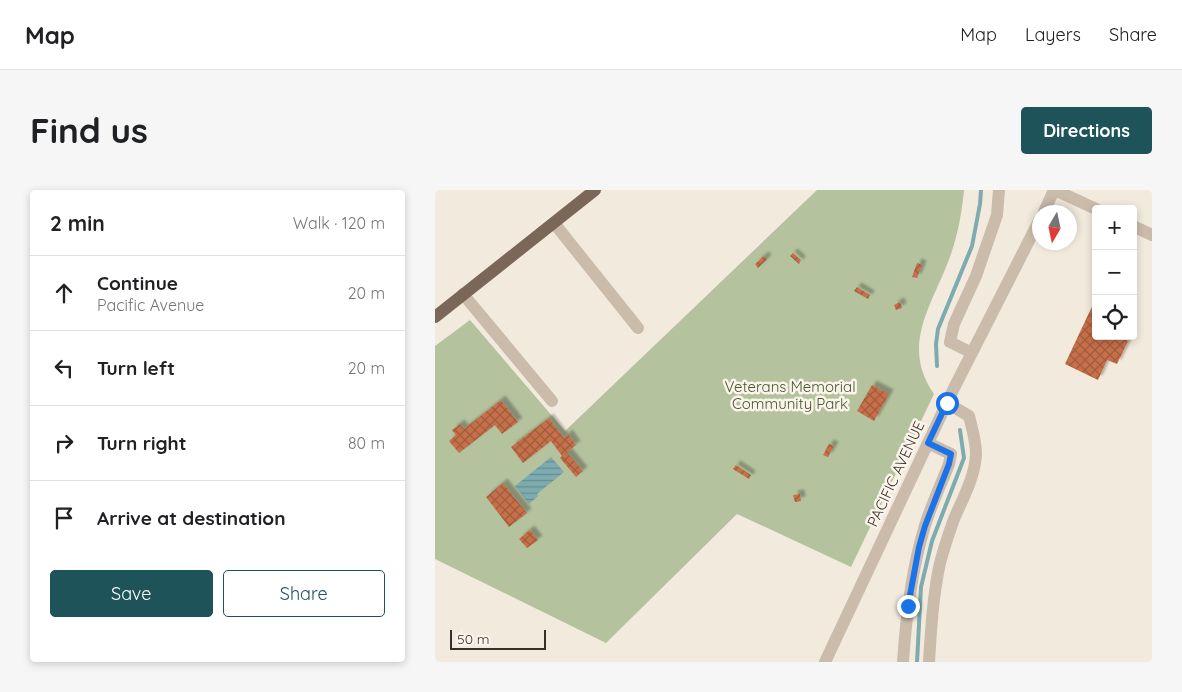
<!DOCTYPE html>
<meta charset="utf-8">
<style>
body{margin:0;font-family:Quicksand,sans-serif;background:#f6f6f6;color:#202124}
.controls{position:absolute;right:15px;top:15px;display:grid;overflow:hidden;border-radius:5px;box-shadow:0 2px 8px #0003}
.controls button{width:45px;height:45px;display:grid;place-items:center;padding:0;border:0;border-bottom:1px solid #e0e0e0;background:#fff;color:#202124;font:25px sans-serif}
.compass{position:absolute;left:597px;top:15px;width:45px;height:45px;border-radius:50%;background:#fff;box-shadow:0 2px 8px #0003;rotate:189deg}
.scale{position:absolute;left:15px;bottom:12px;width:96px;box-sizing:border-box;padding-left:5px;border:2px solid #392f29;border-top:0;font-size:14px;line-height:18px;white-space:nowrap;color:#392f29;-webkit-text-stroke:4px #faf4eb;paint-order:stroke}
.stop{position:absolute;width:15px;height:15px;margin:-11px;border:4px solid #1a73e8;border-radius:50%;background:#fff}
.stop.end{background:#1a73e8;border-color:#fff;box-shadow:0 1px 5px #0008}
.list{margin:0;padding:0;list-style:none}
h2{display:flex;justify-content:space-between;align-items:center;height:65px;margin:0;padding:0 20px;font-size:21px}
h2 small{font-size:16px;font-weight:400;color:#757577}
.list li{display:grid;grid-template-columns:32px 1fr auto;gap:15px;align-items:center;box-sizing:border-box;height:75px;padding:0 20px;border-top:1px solid #e0e0e0}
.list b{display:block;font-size:19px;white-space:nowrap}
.list p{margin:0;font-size:16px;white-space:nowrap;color:#757577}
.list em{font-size:16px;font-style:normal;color:#757577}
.actions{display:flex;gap:10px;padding:15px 20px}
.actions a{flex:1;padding:11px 0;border:1px solid #1e535a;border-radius:5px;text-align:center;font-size:18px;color:#1e535a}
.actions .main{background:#1e535a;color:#fff}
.icon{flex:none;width:28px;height:28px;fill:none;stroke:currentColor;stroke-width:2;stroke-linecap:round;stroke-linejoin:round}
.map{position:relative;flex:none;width:717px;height:472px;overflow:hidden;border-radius:5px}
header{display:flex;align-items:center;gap:30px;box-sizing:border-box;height:70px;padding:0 25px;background:#fff;border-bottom:1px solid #e0e0e0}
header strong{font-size:24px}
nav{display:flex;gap:28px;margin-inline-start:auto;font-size:18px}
.intro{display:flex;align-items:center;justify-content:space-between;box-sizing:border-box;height:120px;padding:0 30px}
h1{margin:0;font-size:35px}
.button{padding:12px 22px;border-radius:5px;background:#1e535a;color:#fff;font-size:18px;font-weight:700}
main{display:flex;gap:30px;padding:0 30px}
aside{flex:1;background:#fff;border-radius:5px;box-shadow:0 2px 8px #0003}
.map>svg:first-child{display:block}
.green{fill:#b4c29e}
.water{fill:url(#water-rules)}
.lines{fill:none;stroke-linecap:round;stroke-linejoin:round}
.stream{stroke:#7dabb0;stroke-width:4}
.building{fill:url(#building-cross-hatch);filter:url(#shadow)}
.minor{stroke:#cbbbaa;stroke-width:12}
.major{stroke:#7a675a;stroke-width:12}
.route{stroke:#1a73e8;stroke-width:6}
.labels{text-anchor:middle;stroke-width:5;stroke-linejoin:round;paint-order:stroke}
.park-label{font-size:15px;fill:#45572d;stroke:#faf4eb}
.street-label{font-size:15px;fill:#392f29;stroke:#faf4eb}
</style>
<header>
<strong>Map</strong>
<nav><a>Map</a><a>Layers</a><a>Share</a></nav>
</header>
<div class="intro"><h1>Find us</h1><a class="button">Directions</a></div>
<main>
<aside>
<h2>2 min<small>Walk · 120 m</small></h2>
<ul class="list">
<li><svg class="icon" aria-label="ahead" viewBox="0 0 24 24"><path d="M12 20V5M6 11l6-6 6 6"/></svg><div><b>Continue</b><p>Pacific Avenue</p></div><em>20 m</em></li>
<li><svg class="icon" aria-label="left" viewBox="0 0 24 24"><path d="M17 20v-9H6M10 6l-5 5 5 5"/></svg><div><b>Turn left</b></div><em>20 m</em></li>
<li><svg class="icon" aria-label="right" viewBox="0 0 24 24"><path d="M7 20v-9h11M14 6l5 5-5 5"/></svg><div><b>Turn right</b></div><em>80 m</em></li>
<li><svg class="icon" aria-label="arrive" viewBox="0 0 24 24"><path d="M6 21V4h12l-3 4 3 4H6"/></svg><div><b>Arrive at destination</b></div></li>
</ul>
<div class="actions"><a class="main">Save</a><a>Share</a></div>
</aside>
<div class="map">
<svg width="717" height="472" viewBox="0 0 717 472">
<defs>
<pattern id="water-rules" width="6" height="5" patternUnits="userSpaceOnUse" patternTransform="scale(1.25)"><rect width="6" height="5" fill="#7dabb0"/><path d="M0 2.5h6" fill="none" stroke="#678c8f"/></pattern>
<pattern id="building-cross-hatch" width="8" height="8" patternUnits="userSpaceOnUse" patternTransform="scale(1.25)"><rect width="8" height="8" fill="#c66f49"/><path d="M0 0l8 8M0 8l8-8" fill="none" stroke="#a25c3d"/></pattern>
<filter id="shadow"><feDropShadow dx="4.5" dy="-4.5" stdDeviation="1" flood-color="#0004"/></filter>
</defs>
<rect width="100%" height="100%" fill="#f3eade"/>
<!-- green -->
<path class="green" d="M 382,0 L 529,0 C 527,21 523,44 516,64 C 499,113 464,154 499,204 L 416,377 L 302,324 L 171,453 L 0,369 L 0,156 L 35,130 L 130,241 Z"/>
<!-- water -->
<path class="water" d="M 116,267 L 129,282 L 102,304 L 103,306 L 94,314 L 80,296 Z"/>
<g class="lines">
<!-- stream -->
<path class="stream" d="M 502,176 L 501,154 L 503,139 L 537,56 L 545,14 L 546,0
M 482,472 L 486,397 L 497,351 L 529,268 L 525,240"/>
</g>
<!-- building -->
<path class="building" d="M 358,63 L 366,70 L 364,74 L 355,66 Z
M 329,66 L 332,69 L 323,78 L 320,74 Z
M 482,73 L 487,75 L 482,88 L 477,87 Z
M 422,97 L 435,105 L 433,109 L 419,101 Z
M 661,108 L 661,146 L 683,146 L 693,151 L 682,174 L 672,170 L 663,190 L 630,174 Z
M 465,112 L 467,118 L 461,120 L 459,115 Z
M 437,195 L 454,204 L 439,231 L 422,221 Z
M 66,210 L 83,232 L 67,244 L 60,235 L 24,263 L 14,251 L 21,245 L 17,240 L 25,234 L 29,239 Z
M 114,228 L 129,248 L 133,244 L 141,255 L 132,262 L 148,281 L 141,287 L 125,268 L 127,266 L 116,251 L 88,273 L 76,257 Z
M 394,254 L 399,256 L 393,267 L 388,265 Z
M 301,275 L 316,285 L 314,289 L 298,279 Z
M 68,293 L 92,323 L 74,337 L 51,307 Z
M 365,304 L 366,311 L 360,312 L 358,305 Z
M 95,340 L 103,350 L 92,358 L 84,349 Z"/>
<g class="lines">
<!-- minor -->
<path class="minor" d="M 620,0 L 661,19
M 609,22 L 619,0
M 119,33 L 203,138
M 698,36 L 717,45
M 28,104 L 117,211
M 537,163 L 515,152 L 519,134 L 541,86 L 562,25 L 564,0
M 390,472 L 517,202 L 604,31
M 468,472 C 471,427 476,382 489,339 C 495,317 506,295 514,274 L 516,264 L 493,253
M 494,472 C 496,439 498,405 505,373 C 509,358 514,343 519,329 C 528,308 540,287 541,264 C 541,251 537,238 534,226 L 512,213"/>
<!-- major -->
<path class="major" d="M 0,127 L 160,0"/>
</g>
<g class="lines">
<!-- route -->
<path class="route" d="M 473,416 L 484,357 L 490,336 L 514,274 L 516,264 L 493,253 L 512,213"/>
</g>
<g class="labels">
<!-- park labels -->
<g class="park-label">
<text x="355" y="202">Veterans Memorial<tspan x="355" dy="17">Community Park</tspan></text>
</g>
<!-- street labels -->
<g class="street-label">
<text transform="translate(461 284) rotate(-65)" y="5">PACIFIC AVENUE</text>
</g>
</g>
</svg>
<div class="controls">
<button>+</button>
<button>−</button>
<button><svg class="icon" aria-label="locate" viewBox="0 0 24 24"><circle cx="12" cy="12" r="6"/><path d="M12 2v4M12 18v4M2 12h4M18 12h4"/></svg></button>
</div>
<svg class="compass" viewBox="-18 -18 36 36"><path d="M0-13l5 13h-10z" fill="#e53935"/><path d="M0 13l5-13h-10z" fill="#757577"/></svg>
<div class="scale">50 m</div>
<div class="stop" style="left:512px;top:213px"></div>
<div class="stop end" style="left:473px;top:416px"></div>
</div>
</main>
